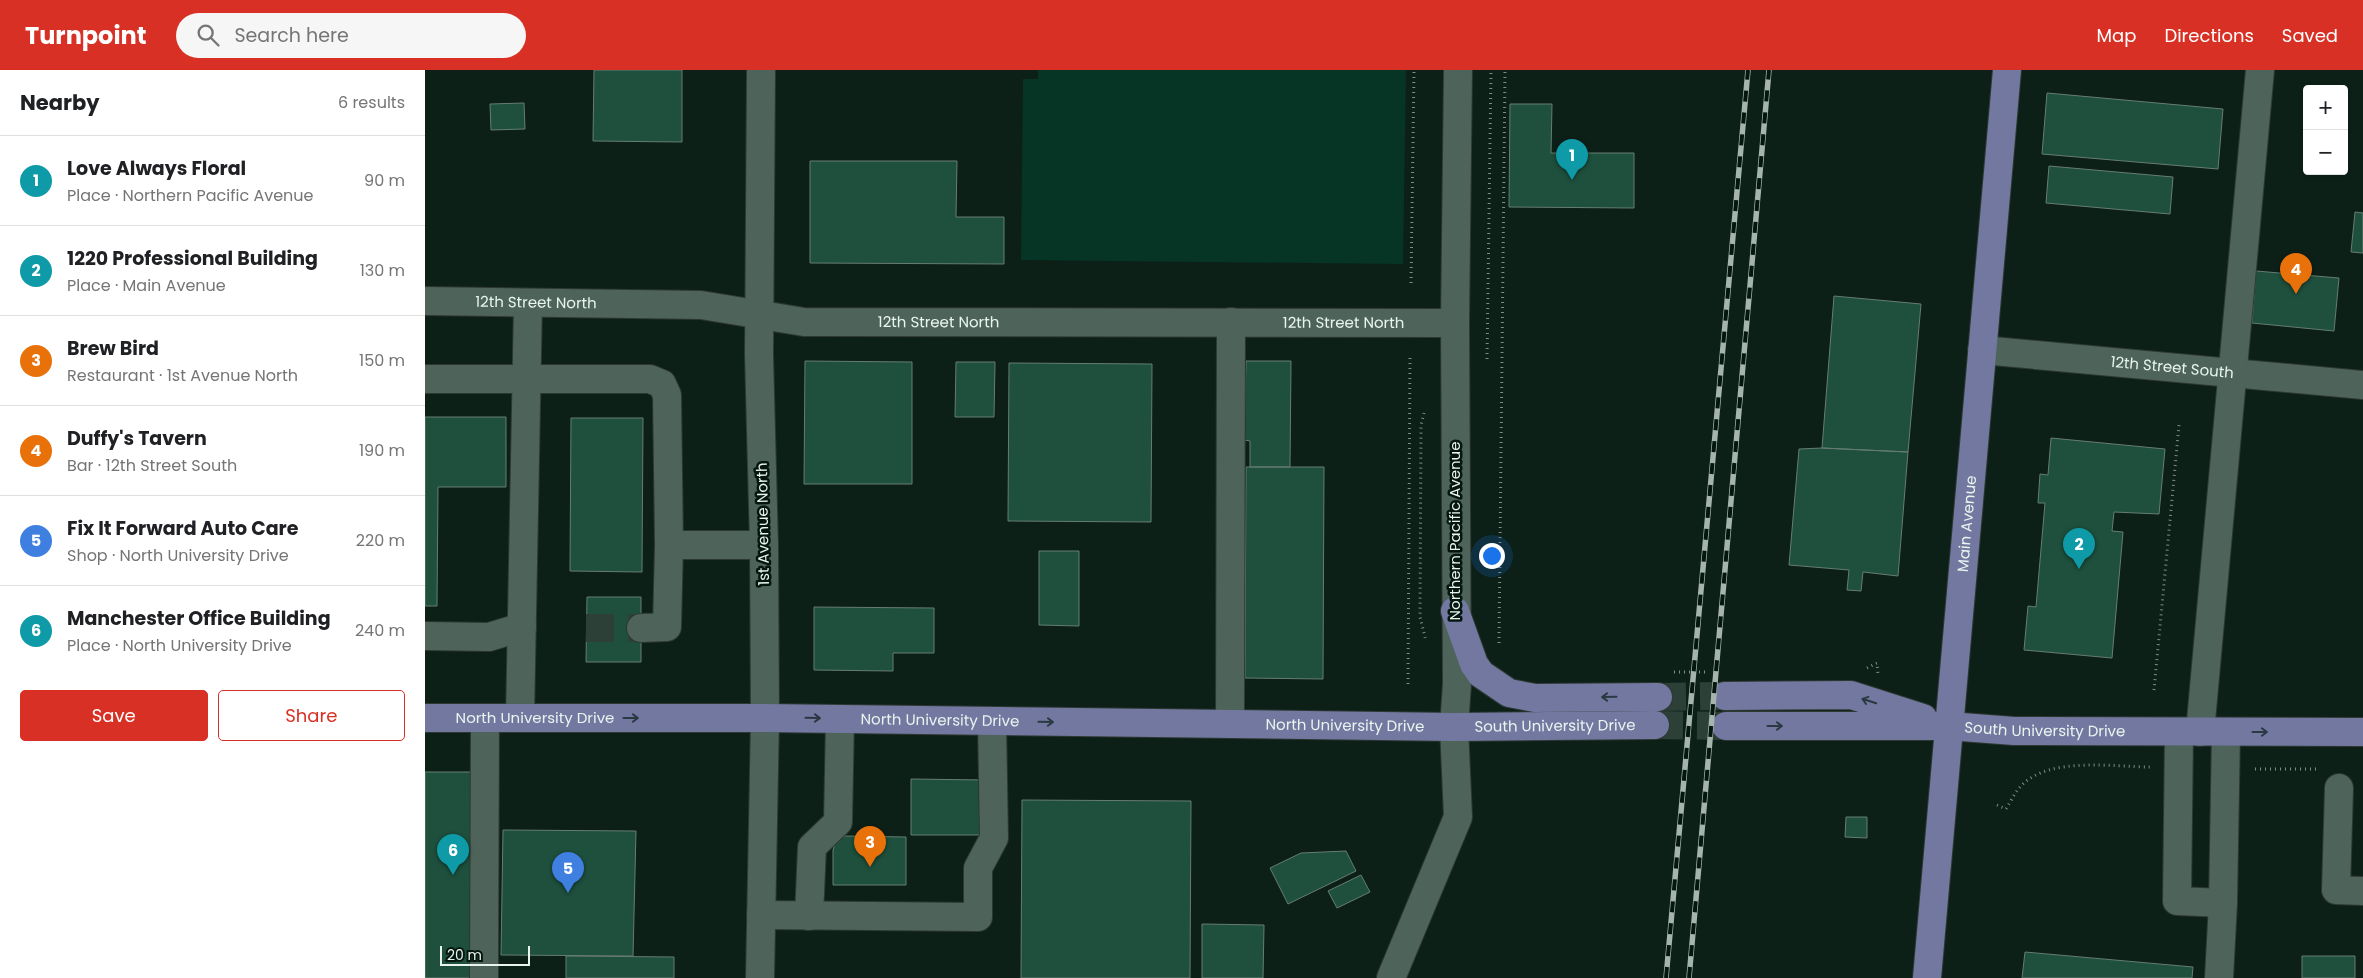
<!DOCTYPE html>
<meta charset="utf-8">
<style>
body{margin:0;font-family:Poppins,sans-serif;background:#f6f6f6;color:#202124}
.controls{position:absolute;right:15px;top:15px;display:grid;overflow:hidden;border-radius:5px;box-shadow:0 1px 4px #0004}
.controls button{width:45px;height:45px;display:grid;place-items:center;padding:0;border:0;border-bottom:1px solid #e0e0e0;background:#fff;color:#202124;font:25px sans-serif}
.scale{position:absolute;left:15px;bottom:12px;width:90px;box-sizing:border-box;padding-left:5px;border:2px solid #e8f4ee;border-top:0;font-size:14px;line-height:18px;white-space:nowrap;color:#e8f4ee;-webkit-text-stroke:4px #04160f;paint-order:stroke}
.you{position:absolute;left:1066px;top:485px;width:18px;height:18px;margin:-12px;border:4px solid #fff;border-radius:50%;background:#1a73e8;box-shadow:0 0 0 8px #1a73e833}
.badge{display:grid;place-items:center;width:32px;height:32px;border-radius:50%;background:#d93025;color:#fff;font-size:16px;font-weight:700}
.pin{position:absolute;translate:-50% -41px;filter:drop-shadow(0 1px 2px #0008)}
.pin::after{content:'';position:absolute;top:26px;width:18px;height:15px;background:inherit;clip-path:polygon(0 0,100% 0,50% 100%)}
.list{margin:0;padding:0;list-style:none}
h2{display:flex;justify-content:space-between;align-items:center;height:65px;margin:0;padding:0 20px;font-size:21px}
h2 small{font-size:16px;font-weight:400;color:#757577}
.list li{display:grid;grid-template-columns:32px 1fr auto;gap:15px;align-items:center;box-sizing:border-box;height:90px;padding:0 20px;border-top:1px solid #e0e0e0}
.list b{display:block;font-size:19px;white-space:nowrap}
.list p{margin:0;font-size:16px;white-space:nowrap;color:#757577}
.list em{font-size:16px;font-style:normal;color:#757577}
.actions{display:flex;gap:10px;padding:15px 20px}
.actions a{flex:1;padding:11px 0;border:1px solid #d93025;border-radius:5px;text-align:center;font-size:18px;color:#d93025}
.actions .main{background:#d93025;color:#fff}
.icon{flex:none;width:28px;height:28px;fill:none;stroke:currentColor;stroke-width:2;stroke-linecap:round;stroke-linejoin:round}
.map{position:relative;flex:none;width:1938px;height:908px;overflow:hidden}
header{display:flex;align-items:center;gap:30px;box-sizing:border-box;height:70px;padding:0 25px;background:#d93025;color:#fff}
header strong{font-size:24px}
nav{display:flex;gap:28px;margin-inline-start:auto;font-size:18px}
.search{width:350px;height:45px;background:#f6f6f6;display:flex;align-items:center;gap:12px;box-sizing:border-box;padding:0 18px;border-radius:28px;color:#757577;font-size:19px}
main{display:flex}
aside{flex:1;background:#fff}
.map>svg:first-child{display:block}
.green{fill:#063525}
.building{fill:#1e503d;stroke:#667d72}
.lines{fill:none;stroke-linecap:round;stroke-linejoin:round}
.minor-tunnel{stroke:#2d4038;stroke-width:28;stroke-dasharray:28 14;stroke-linecap:butt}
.major-tunnel{stroke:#2d4038;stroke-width:28;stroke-dasharray:28 14;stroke-linecap:butt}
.minor-casing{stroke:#2e3833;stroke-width:30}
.major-casing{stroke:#2e3833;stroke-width:30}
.path{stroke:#7e8e87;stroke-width:3;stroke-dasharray:1 4;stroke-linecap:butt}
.minor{stroke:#4e6359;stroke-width:28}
.major{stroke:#7278a0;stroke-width:28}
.rail-casing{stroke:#a5b4ad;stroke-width:5.5}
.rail{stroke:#04160f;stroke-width:4;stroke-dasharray:11;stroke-linecap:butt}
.oneway{stroke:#2a3842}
.labels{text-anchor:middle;stroke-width:5;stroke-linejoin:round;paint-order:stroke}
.street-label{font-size:15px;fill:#e8f4ee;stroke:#04160f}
</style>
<header>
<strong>Turnpoint</strong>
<div class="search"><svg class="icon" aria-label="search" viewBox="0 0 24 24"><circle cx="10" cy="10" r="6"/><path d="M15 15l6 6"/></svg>Search here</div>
<nav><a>Map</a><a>Directions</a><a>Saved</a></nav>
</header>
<main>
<aside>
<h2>Nearby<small>6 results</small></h2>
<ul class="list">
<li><span class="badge" style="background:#0f9aa8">1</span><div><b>Love Always Floral</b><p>Place · Northern Pacific Avenue</p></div><em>90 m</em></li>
<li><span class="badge" style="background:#0f9aa8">2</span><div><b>1220 Professional Building</b><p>Place · Main Avenue</p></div><em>130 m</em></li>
<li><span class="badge" style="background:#e8710a">3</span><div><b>Brew Bird</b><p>Restaurant · 1st Avenue North</p></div><em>150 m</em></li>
<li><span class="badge" style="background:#e8710a">4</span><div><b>Duffy's Tavern</b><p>Bar · 12th Street South</p></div><em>190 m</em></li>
<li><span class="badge" style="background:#3f7fe0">5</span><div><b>Fix It Forward Auto Care</b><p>Shop · North University Drive</p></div><em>220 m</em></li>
<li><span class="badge" style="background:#0f9aa8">6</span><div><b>Manchester Office Building</b><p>Place · North University Drive</p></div><em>240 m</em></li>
</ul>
<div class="actions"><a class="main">Save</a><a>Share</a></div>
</aside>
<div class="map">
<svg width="1938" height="908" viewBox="0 0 1938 908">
<rect width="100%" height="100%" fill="#0c2018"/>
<!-- green -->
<path class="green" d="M 613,0 L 981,0 L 978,194 L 596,190 L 598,9 L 613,9 Z"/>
<!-- building -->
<path class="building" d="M 169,0 L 257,0 L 257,72 L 168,71 Z
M 1622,23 L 1798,39 L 1793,99 L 1617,84 Z
M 99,33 L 100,59 L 66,60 L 65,34 Z
M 1085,34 L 1127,34 L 1126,83 L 1209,83 L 1209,138 L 1084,137 Z
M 385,91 L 532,91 L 531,147 L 579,147 L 579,194 L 385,193 Z
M 1624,96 L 1748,107 L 1745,144 L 1621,133 Z
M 1930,142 L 1938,143 L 1938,183 L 1926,182 Z
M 1831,201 L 1914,208 L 1909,261 L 1827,253 Z
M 1409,226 L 1496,234 L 1483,382 L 1397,378 Z
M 380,291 L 487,292 L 487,414 L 379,414 Z
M 821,291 L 866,291 L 865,397 L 825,397 L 825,371 L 819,370 Z
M 531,292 L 570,292 L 569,347 L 530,347 Z
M 584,293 L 727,294 L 726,452 L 583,451 Z
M 0,347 L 81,347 L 81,417 L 13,417 L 12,536 L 0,536 Z
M 146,348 L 218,348 L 217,502 L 145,501 Z
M 1626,368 L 1740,379 L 1734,444 L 1689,442 L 1687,461 L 1698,462 L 1687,588 L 1599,580 L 1603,536 L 1611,537 L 1620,433 L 1613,433 L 1615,404 L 1623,405 Z
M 1397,378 L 1483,382 L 1473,506 L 1438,502 L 1436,521 L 1422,520 L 1424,500 L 1364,495 L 1374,379 Z
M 821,397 L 899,397 L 898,609 L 820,608 Z
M 614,481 L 654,481 L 654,556 L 614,555 Z
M 162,527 L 216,527 L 216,592 L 161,592 Z
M 389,537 L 509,538 L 509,583 L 468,583 L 468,601 L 389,600 Z
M 0,702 L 57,702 L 55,908 L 0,908 Z
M 486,709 L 561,710 L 561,765 L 486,765 Z
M 597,730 L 766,731 L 765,908 L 596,908 Z
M 1421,747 L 1442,747 L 1442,768 L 1420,767 Z
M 78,760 L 211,761 L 208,886 L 76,885 Z
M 420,766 L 481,767 L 481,815 L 408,815 L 408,780 L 411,771 Z
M 921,781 L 931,801 L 863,834 L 845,798 L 876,783 Z
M 936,805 L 945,822 L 912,838 L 903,821 Z
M 777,854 L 839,855 L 838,908 L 777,908 Z
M 1600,882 L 1768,897 L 1767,908 L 1597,908 Z
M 141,886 L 249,887 L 249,908 L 141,908 Z
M 1877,886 L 1930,886 L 1930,908 L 1877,908 Z"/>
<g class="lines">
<!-- minor-tunnel -->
<path class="minor-tunnel" d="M 161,558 L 216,558"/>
<!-- major-tunnel -->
<path class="major-tunnel" d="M 1233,627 L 1300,626
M 1230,655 L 1301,656"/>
<!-- minor casing -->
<g class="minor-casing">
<g id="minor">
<path id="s1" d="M 0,231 L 276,235 L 379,252 L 1030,253"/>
<path id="s2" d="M 1557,280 L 1938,315"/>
<path d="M 0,309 L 225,309 L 237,314 L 242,325 L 244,475 L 242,557 L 216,558"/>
<path d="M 244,475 L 339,475"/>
<path d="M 0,566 L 64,567 L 97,557"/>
<path d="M 95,648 L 103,233"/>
<path d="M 805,654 L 806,252"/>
<path d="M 1754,662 L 1752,831 L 1798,833"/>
<path d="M 1775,662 L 1835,0"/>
<path d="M 1914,718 L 1911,820 L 1938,821"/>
<path d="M 336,845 L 553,847 L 553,798 L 569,768 L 567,651"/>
<path d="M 384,846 L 387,777 L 413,752 L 415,649"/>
<path d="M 59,908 L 60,648"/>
<path d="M 335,908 L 340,648 L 339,475 L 334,285 L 336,0"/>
<path d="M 966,908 L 1033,747 L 1029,657 L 1032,614 L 1030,253 L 1033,0"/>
<path d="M 1794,908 L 1798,833 L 1801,662"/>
</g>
</g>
<!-- major casing -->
<g class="major-casing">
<g id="major">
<path d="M 1030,541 L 1049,594 L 1056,604 L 1084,623 L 1110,628 L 1233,627"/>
<path d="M 1300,626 L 1426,625 L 1498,648"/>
<path id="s3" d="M 0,648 L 340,648 L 1029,657 L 1230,655"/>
<path id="s4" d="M 1301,656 L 1524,656 L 1589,661 L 1938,662"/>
<path id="s5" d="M 1502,908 L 1582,0"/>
</g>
</g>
<!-- path -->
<path class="path" d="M 986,213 L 989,0
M 1062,289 L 1066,0
M 999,343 L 996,355 L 995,547 L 1001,571
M 1074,573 L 1080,0
M 1442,598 L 1452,593 L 1453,604
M 1249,602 L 1283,602
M 983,614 L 985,286
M 1729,620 L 1754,355
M 1830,699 L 1891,699
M 1572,735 L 1581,739 C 1586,731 1590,722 1596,716 C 1624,686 1688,697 1726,697"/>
<!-- minor -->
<use href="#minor" class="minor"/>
<!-- major -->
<use href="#major" class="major"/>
<!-- rail casing -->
<g class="rail-casing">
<path id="rail" d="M 1241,908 L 1323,0
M 1264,908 L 1344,0"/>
</g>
<!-- rail -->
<use href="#rail" class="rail"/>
</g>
<!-- one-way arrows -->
<defs><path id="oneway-shaft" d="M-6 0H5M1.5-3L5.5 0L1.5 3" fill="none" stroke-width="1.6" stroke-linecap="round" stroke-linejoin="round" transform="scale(1.25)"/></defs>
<g class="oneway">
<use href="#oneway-shaft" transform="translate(1184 627) rotate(179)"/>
<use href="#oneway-shaft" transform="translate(1444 631) rotate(-162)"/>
<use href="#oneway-shaft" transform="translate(206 648)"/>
<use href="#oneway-shaft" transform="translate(388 648) rotate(1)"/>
<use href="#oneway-shaft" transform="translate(621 652) rotate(1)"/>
<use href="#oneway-shaft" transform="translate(1350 656)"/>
<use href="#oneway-shaft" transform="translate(1835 662)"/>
</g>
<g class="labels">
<!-- street labels -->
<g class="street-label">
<text dy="5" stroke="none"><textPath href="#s1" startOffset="111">12th Street North</textPath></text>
<text dy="5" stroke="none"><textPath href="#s1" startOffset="515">12th Street North</textPath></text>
<text dy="5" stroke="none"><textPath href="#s1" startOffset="920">12th Street North</textPath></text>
<text dy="5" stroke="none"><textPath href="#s2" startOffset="191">12th Street South</textPath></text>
<text transform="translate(338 454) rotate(-91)" y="5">1st Avenue North</text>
<text dy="5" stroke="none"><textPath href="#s5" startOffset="456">Main Avenue</textPath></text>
<text transform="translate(1030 461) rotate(-90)" y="5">Northern Pacific Avenue</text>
<text dy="5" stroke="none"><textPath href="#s3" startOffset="110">North University Drive</textPath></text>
<text dy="5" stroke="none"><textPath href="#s3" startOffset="515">North University Drive</textPath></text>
<text dy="5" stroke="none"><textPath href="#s3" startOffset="920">North University Drive</textPath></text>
<text dy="5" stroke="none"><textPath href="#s3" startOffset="1130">South University Drive</textPath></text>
<text dy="5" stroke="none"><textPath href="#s4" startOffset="319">South University Drive</textPath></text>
</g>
</g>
</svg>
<div class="controls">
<button>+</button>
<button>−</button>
</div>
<div class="scale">20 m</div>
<div class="you"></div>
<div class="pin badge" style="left:1147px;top:110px;background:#0f9aa8">1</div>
<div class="pin badge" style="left:1654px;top:499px;background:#0f9aa8">2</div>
<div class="pin badge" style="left:445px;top:797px;background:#e8710a">3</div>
<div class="pin badge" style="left:1871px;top:224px;background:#e8710a">4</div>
<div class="pin badge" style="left:143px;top:823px;background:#3f7fe0">5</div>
<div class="pin badge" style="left:28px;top:805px;background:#0f9aa8">6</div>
</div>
</main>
